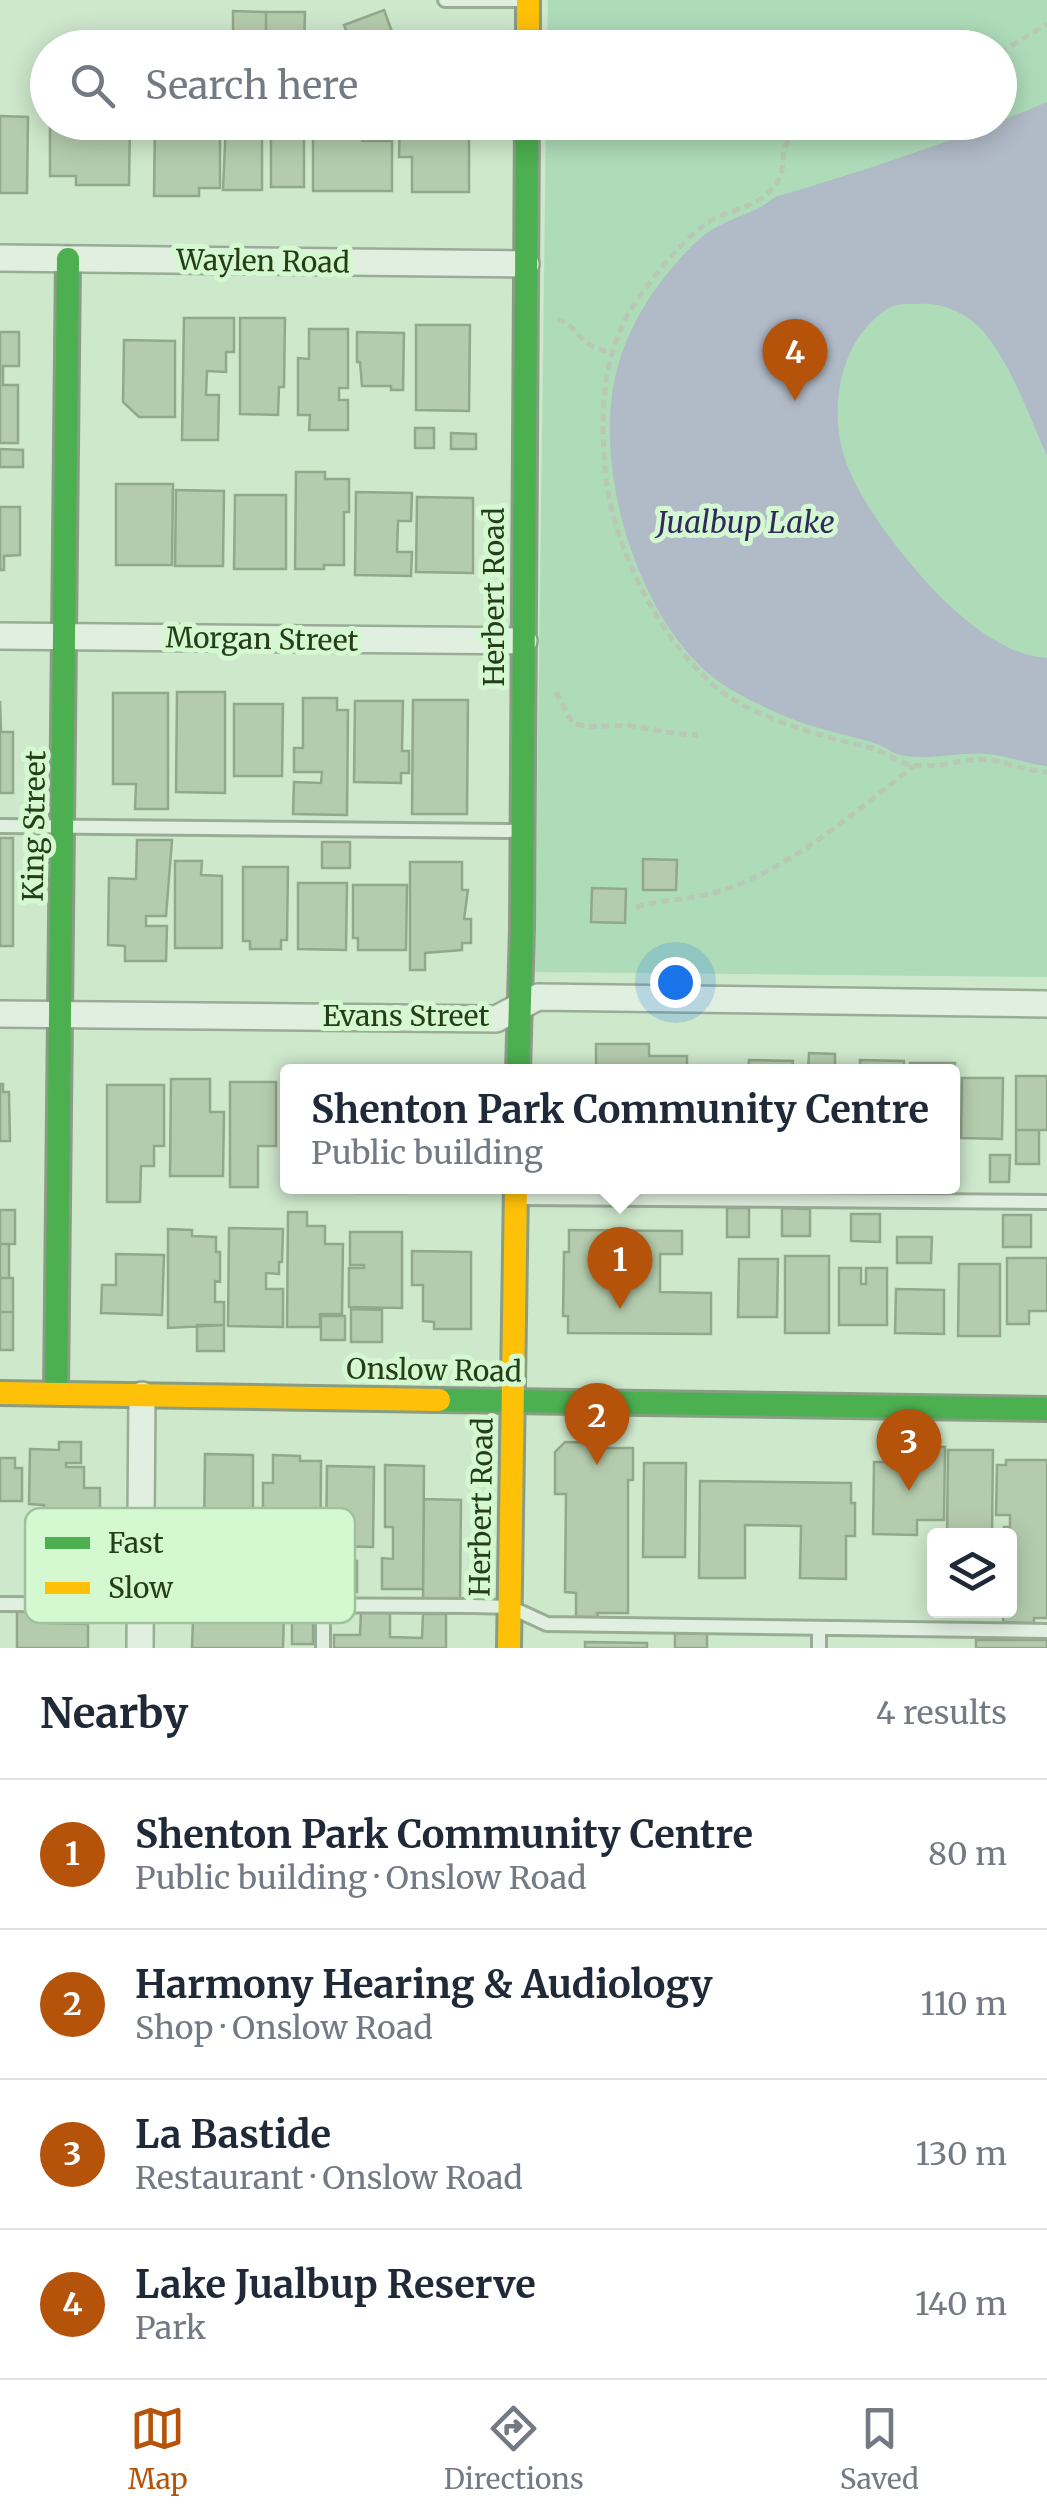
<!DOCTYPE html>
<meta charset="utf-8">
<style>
body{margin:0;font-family:Merriweather,serif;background:#f2f2f3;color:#1f2937}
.controls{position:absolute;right:30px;bottom:30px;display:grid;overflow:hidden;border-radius:10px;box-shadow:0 5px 25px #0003}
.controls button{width:90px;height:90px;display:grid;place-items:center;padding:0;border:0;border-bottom:2px solid #e0e1e3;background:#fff;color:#1f2937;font:50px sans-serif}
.you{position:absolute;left:675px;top:982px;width:35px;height:35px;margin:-25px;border:8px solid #fff;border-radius:50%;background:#1a73e8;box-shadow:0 0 0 15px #1a73e833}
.badge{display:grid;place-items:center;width:65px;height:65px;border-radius:50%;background:#b45309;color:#fff;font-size:32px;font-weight:700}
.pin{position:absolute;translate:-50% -82px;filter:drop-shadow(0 2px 5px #0008)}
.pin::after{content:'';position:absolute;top:52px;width:35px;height:30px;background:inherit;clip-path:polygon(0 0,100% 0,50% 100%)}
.popup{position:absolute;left:280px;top:1064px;width:680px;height:130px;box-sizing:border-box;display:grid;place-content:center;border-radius:10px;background:#fff;filter:drop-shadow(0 2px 8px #0005);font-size:32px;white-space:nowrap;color:#747a83}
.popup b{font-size:38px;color:#1f2937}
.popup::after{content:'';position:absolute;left:50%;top:100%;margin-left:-20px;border:20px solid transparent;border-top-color:#fff}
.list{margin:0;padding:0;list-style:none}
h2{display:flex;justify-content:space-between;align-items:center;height:130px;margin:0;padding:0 40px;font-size:42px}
h2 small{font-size:32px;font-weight:400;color:#747a83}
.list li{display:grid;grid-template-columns:65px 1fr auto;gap:30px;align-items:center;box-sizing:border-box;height:150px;padding:0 40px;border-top:2px solid #e0e1e3}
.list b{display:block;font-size:38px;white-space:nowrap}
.list p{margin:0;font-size:32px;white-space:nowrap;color:#747a83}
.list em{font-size:32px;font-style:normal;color:#747a83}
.icon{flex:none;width:55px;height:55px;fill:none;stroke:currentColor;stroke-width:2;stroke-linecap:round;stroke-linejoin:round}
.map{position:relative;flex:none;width:1047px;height:1648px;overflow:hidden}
.search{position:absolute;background:#fff;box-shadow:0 5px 25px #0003;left:30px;right:30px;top:30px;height:110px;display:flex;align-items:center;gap:25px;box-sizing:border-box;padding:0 35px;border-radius:55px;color:#747a83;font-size:38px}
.sheet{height:730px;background:#fff}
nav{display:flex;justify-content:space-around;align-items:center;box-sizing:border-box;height:140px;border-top:2px solid #e0e1e3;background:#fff;font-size:28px;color:#747a83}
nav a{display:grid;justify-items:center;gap:5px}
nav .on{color:#b45309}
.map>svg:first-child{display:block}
.green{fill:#aedcb9}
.water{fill:#b1bac7}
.building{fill:#b4ccad;stroke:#92a88b;stroke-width:2.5}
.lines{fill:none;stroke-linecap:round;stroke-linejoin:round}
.lane-casing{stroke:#99ad96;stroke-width:18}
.street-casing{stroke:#99ad96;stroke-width:30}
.fast-casing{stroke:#899d85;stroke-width:28}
.slow-casing{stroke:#899d85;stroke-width:28}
.path{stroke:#b8c8b5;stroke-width:5;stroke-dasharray:8 5;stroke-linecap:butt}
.lane{stroke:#e0efdf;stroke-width:12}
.street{stroke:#e0efdf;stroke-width:25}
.fast{stroke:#4caf50;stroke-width:22}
.slow{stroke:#ffc107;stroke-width:22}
.labels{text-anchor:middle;stroke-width:10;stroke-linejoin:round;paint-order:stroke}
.street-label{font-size:28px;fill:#263d1c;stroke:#d4f9d1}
.water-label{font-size:30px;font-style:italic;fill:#32295e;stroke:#d4f9d1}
.key{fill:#d4f9d1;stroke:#a0c19b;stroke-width:2.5}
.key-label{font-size:28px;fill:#263d1c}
</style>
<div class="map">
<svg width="1047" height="1648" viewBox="0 0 1047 1648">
<rect width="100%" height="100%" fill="#cee8cc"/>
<!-- green -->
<path class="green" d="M 548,0 L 1047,0 L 1047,977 L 535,972 L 546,123 L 1000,122 L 1000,48 L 547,47 Z"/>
<!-- water -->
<path class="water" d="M 1047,102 L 1047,456 C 1028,414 1011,362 980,328 C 965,312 940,302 919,304 C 910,304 897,303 889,308 C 847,333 833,388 839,434 C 845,486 898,551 932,588 C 959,617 1005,656 1047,658 L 1047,766 C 1029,764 1013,758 995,755 C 962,749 931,763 897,754 C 890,752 885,746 877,744 C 851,735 823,731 797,721 C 772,711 745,699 722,684 C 660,641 622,546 613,474 C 602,393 619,332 671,269 C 683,255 698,237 715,228 C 735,216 758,212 775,197 C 868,170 958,140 1047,102 Z"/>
<!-- building -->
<path class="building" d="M 384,10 L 398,48 L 352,48 L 344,25 Z
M 233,11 L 266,12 L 266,48 L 237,48 L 237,38 L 233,38 Z
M 266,12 L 305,12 L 304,48 L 280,48 L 280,41 L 266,40 Z
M 0,116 L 28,117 L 27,193 L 0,193 Z
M 50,122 L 130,122 L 129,185 L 76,185 L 76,176 L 50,176 Z
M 155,122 L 220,122 L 220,188 L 199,188 L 199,196 L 154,196 Z
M 226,122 L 248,122 L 248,130 L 262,130 L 262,190 L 223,190 Z
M 271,122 L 304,122 L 304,187 L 271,187 Z
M 313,122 L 362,122 L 362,141 L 392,141 L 392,191 L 313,191 Z
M 400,123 L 469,123 L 469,192 L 412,192 L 412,157 L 399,157 Z
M 184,318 L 234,318 L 234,352 L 226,352 L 226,372 L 207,371 L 206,395 L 219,395 L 218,440 L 182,440 Z
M 240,318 L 285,318 L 284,387 L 279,387 L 278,415 L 240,414 Z
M 416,325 L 470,325 L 469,411 L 416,410 Z
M 309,329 L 348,329 L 348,388 L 339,388 L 339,400 L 348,400 L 348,430 L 309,430 L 310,415 L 298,415 L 298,358 L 309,359 Z
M 0,332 L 19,332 L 19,366 L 3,366 L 3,385 L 18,385 L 18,443 L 0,443 Z
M 357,332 L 404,333 L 403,390 L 391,390 L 391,386 L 362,386 L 360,362 L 357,362 Z
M 124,340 L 175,341 L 175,417 L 139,417 L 123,402 Z
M 415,428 L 434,428 L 434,448 L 415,448 Z
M 451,433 L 476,434 L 476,449 L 451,449 Z
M 0,449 L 23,450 L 23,467 L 0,467 Z
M 296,472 L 325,472 L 325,479 L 349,479 L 349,512 L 344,512 L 344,565 L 324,565 L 324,569 L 295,569 Z
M 116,484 L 173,484 L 172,565 L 116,565 Z
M 176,490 L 224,491 L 223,566 L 175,566 Z
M 356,492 L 412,493 L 411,521 L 398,521 L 397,552 L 412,552 L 411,576 L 355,575 Z
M 235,495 L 286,495 L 286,569 L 234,569 Z
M 417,497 L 473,498 L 473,573 L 416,572 Z
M 0,507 L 20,507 L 20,555 L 4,556 L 4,570 L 0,570 Z
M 177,692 L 225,692 L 225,793 L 176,792 Z
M 113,693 L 168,693 L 168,809 L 135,809 L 136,784 L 113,784 Z
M 303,698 L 337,698 L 337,710 L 348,710 L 347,815 L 293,814 L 294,782 L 321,783 L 322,772 L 294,772 L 294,748 L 303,748 Z
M 413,700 L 468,700 L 467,814 L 412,814 Z
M 0,701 L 1,732 L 13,732 L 13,793 L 0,793 Z
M 355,701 L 403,701 L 402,751 L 409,751 L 409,773 L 401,773 L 401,783 L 354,782 Z
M 234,704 L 283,704 L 282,776 L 234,776 Z
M 0,838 L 13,838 L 13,946 L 0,946 Z
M 137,840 L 172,840 L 166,916 L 146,916 L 146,926 L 167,926 L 166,961 L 125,961 L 125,946 L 108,945 L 109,878 L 136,879 Z
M 322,842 L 350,842 L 350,868 L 322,868 Z
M 643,859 L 677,860 L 676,890 L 643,890 Z
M 175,861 L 202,861 L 201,875 L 222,876 L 222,948 L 175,948 Z
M 410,862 L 462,862 L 462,890 L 468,890 L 464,919 L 471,919 L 471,943 L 462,943 L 462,950 L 425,953 L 425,970 L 410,970 Z
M 243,867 L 288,867 L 287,940 L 281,940 L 281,949 L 250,949 L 250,941 L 243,941 Z
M 298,883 L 347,883 L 346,950 L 298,949 Z
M 353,885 L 407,885 L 406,950 L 358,950 L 358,938 L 353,938 Z
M 592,888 L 626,889 L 625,923 L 591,922 Z
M 596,1044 L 649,1044 L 649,1056 L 687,1056 L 687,1072 L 596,1072 Z
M 809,1053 L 835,1054 L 835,1072 L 808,1072 Z
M 749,1060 L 793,1061 L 792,1072 L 748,1072 Z
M 860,1060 L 904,1061 L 904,1072 L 860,1072 Z
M 910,1063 L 955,1063 L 954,1147 L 952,1072 L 910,1072 Z
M 1016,1076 L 1047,1076 L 1047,1130 L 1016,1130 Z
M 962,1078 L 1003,1078 L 1002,1139 L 961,1138 Z
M 171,1079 L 210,1079 L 210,1112 L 224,1112 L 223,1176 L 170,1176 Z
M 230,1082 L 276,1082 L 276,1146 L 258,1146 L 258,1187 L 230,1187 Z
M 0,1084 L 3,1084 L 3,1092 L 9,1092 L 10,1141 L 0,1141 Z
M 107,1085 L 164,1085 L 164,1146 L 154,1146 L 154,1166 L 141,1166 L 140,1202 L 107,1202 Z
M 1016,1130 L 1039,1130 L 1039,1164 L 1016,1164 Z
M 952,1151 L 958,1151 L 957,1188 L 926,1187 L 952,1186 Z
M 990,1155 L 1010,1155 L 1009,1182 L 990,1182 Z
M 356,1186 L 407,1186 L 407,1193 L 356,1193 Z
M 727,1208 L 749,1208 L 749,1237 L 727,1237 Z
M 782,1208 L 810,1209 L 810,1236 L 782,1236 Z
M 0,1210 L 15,1210 L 15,1244 L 0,1244 Z
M 288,1212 L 307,1212 L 307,1226 L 325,1226 L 325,1244 L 343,1244 L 342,1314 L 320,1314 L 320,1327 L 287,1327 Z
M 851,1214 L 880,1214 L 880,1242 L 851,1241 Z
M 1003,1215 L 1031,1215 L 1031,1247 L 1003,1247 Z
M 229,1228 L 283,1229 L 282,1262 L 279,1262 L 279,1274 L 266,1273 L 266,1289 L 283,1289 L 283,1327 L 228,1326 Z
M 168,1229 L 192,1230 L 192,1236 L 216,1237 L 216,1252 L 220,1252 L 220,1282 L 215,1281 L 215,1302 L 224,1302 L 224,1325 L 168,1328 Z
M 569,1230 L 682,1231 L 682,1254 L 660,1254 L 660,1292 L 711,1293 L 711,1334 L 568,1333 L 568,1316 L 563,1316 L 564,1252 L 569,1252 Z
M 350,1232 L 402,1232 L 402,1308 L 349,1307 L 349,1268 L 364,1268 L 364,1265 L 350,1265 Z
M 897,1237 L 932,1237 L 931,1263 L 897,1263 Z
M 0,1244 L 9,1244 L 9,1278 L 0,1278 Z
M 412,1251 L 471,1252 L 471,1329 L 434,1329 L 434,1322 L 423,1321 L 423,1285 L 412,1285 Z
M 116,1254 L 164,1255 L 162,1315 L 101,1313 L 102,1285 L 116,1285 Z
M 785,1256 L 829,1256 L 829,1333 L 785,1333 Z
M 1007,1258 L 1047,1258 L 1047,1311 L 1029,1311 L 1029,1324 L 1007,1324 Z
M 739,1259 L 778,1259 L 777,1317 L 738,1317 Z
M 959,1264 L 1000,1264 L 1000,1336 L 958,1336 Z
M 839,1268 L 861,1268 L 861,1284 L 866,1284 L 866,1268 L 887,1268 L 887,1325 L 839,1325 Z
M 0,1278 L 13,1278 L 13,1312 L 0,1312 Z
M 896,1289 L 944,1290 L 944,1334 L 895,1333 Z
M 351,1309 L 382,1310 L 382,1342 L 351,1342 Z
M 0,1312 L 13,1312 L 13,1350 L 0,1350 Z
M 321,1316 L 345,1316 L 345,1340 L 321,1340 Z
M 197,1325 L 224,1325 L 224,1351 L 197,1351 Z
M 59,1442 L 81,1442 L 81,1463 L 66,1463 L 66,1467 L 84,1467 L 84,1488 L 100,1488 L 100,1516 L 61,1515 L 61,1513 L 43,1512 L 44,1505 L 29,1504 L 30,1449 L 59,1450 Z
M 565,1442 L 600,1443 L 599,1448 L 633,1448 L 633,1480 L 628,1480 L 628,1613 L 597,1613 L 598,1617 L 576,1617 L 576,1593 L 565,1592 L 566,1494 L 555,1494 L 555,1452 Z
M 900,1446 L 945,1447 L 944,1520 L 917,1520 L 917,1535 L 873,1534 L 874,1462 L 899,1462 Z
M 948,1450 L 993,1450 L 992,1536 L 947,1536 Z
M 205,1454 L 253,1455 L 253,1533 L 204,1533 Z
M 273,1455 L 300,1456 L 300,1461 L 321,1461 L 320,1594 L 284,1594 L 284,1538 L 263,1538 L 263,1483 L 273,1483 Z
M 0,1458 L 15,1458 L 15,1468 L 22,1468 L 22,1501 L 0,1501 Z
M 1006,1460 L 1047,1460 L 1047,1618 L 1034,1618 L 1034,1623 L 1003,1622 L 1003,1610 L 1010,1610 L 1010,1536 L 1004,1536 L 1004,1527 L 1010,1527 L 1010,1515 L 996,1515 L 997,1465 L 1006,1465 Z
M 644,1463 L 686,1463 L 685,1557 L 643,1557 Z
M 385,1465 L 424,1466 L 423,1589 L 382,1589 L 382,1558 L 393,1559 L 393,1527 L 385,1527 Z
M 327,1466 L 374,1467 L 373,1547 L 326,1546 Z
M 700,1481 L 851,1483 L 851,1503 L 855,1503 L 855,1536 L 846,1536 L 846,1579 L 800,1578 L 801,1526 L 745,1525 L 745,1578 L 699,1578 Z
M 424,1499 L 461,1500 L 460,1600 L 423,1600 Z
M 54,1518 L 91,1518 L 91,1562 L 84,1562 L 84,1565 L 94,1565 L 94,1593 L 34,1593 L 34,1566 L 44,1566 L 44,1557 L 49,1557 L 49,1546 L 54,1546 Z
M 199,1545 L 248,1546 L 247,1587 L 199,1586 Z
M 320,1561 L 357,1561 L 357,1592 L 320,1592 Z
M 258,1581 L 280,1581 L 280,1596 L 258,1596 Z
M 17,1609 L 48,1610 L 48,1623 L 88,1624 L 88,1648 L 17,1648 Z
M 62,1610 L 85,1610 L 85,1623 L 62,1623 Z
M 361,1611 L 390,1612 L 390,1637 L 422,1638 L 423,1614 L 446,1614 L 446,1648 L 334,1648 L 334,1635 L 360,1635 Z
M 239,1612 L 284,1613 L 283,1648 L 192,1648 L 193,1619 L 239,1620 Z
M 292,1621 L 313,1621 L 313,1644 L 292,1644 Z
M 675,1632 L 707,1633 L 707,1648 L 675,1648 Z
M 976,1640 L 1047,1640 L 1047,1648 L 976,1648 Z
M 585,1642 L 647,1643 L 647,1648 L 585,1648 Z"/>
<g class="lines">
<!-- lane casing -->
<g class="lane-casing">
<path id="lane" d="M 445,0 L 527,0
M 0,826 L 522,831
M 518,1198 L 1047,1202
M 0,1604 L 473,1606 L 510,1607 L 547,1624 L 1047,1631
M 323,1648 L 323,1607
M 819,1648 L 819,1628"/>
</g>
<!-- street casing -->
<g class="street-casing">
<path id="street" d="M 0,258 L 526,264
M 0,636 L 524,641
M 0,1014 L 496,1019 L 538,997 L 1047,1004
M 140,1648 L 142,1395"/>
</g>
<!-- fast casing -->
<g class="fast-casing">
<path id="fast" d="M 518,1072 L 522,928 L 527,122
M 56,1393 L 68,259
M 439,1400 L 1047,1409"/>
</g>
<!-- slow casing -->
<g class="slow-casing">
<path id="slow" d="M 528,0 L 528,48
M 0,1393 L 439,1400
M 509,1648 L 516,1186"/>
</g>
<!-- path -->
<path class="path" d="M 1000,53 L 1047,24
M 782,122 L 790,136
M 823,122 C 756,146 802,161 768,193 C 753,208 725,211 707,223 C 681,241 649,281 632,308 C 601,356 600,421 606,477 C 614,550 660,640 717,688 C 753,718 825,737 871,748 C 886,752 897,763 913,765 C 938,769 962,758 988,760 C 1008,762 1026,771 1047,772
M 557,319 C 582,328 576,346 611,352
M 556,692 L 573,724 C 593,728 611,725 631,726 C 654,729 674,735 698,735
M 636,907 C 664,899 692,900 720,891 C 793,868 854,812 914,766"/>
<!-- lane -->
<use href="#lane" class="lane"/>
<!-- street -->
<use href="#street" class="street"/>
<!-- fast -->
<use href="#fast" class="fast"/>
<!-- slow -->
<use href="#slow" class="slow"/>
</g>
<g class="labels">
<!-- street labels -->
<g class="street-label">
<text transform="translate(263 261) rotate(1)" y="10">Waylen Road</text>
<text transform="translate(494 597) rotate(-90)" y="10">Herbert Road</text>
<text transform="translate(262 639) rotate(1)" y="10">Morgan Street</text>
<text transform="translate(34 826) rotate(-89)" y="10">King Street</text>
<text x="406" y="1026">Evans Street</text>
<text transform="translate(434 1370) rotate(1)" y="10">Onslow Road</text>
<text transform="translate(481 1507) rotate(-89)" y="10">Herbert Road</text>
</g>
<!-- water labels -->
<g class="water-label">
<text x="746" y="533">Jualbup Lake</text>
</g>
</g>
<!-- legend -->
<rect x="25" y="1508" width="330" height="115" rx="15" class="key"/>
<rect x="45" y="1537" width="45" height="12" fill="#4caf50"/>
<rect x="45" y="1582" width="45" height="12" fill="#ffc107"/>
<g class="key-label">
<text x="108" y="1553">Fast</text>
<text x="108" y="1598">Slow</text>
</g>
</svg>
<div class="controls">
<button><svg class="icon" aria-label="layers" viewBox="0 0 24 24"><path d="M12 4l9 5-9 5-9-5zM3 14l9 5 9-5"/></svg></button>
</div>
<div class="you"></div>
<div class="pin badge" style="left:620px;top:1309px">1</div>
<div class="popup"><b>Shenton Park Community Centre</b>Public building</div>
<div class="pin badge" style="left:597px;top:1465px">2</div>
<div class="pin badge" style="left:909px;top:1491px">3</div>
<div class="pin badge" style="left:795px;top:401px">4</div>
<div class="search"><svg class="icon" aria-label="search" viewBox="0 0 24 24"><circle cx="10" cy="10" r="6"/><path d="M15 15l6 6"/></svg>Search here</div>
</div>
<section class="sheet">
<h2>Nearby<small>4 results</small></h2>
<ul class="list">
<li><span class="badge">1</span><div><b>Shenton Park Community Centre</b><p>Public building · Onslow Road</p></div><em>80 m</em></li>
<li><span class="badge">2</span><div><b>Harmony Hearing &amp; Audiology</b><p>Shop · Onslow Road</p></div><em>110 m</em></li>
<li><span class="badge">3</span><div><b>La Bastide</b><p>Restaurant · Onslow Road</p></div><em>130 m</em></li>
<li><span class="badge">4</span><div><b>Lake Jualbup Reserve</b><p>Park</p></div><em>140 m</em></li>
</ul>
</section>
<nav>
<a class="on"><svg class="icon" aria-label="map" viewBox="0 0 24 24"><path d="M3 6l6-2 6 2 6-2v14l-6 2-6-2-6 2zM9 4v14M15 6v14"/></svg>Map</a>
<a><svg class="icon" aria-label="directions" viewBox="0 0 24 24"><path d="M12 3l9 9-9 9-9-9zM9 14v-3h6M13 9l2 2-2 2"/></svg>Directions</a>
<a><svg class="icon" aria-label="saved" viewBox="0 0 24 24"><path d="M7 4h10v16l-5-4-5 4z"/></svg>Saved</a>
</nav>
